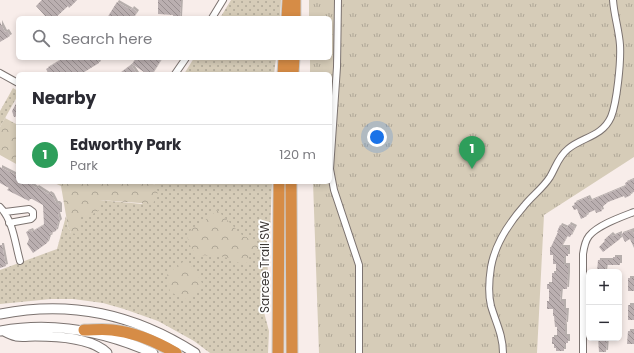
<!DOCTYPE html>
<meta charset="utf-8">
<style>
body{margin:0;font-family:Poppins,sans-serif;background:#f7f7f7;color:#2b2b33}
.controls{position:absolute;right:12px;bottom:12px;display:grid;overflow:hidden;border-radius:6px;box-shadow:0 2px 6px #0003}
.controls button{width:36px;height:36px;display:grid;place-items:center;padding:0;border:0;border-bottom:1px solid #e1e1e2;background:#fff;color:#2b2b33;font:20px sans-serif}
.you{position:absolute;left:377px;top:137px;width:14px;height:14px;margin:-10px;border:3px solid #fff;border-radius:50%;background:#1a73e8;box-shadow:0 0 0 6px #1a73e833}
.badge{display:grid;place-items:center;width:26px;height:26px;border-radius:50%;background:#0b8043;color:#fff;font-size:13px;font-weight:700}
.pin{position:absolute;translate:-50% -33px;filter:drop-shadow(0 1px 2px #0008)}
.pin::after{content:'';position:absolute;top:21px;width:14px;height:12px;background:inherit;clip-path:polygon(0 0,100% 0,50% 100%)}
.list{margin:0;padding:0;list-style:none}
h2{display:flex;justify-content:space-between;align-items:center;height:52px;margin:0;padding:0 16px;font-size:17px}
h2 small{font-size:13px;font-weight:400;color:#7c7c81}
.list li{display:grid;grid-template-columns:26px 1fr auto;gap:12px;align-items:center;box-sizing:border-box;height:60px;padding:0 16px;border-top:1px solid #e1e1e2}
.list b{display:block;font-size:15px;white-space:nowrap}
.list p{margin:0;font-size:13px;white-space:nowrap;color:#7c7c81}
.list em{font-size:13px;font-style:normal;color:#7c7c81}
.icon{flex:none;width:22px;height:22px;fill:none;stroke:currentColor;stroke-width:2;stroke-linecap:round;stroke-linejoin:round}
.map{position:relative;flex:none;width:634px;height:353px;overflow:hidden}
.search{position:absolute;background:#fff;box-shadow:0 2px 6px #0003;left:16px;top:16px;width:316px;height:44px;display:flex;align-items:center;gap:10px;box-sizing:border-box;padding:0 14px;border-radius:6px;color:#7c7c81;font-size:15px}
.panel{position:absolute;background:#fff;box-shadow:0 2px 6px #0003;left:16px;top:72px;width:316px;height:112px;border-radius:6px}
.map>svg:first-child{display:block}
.grass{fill:url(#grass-dots)}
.forest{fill:url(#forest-crowns)}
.park{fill:url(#park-tufts)}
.building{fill:url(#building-back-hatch);filter:url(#shadow)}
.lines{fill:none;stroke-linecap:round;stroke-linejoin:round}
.street-casing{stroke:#7c7370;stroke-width:8}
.secondary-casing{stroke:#7c7370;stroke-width:11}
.highway-casing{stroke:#cdcccb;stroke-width:13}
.street{stroke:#fff;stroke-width:6}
.secondary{stroke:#fff;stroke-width:9}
.highway{stroke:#d68c46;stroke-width:11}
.labels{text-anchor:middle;stroke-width:3.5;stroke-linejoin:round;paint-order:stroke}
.street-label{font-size:12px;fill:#3e3a38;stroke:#fff}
</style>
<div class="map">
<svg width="634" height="353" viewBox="0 0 634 353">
<defs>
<pattern id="grass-dots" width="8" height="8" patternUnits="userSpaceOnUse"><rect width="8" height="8" fill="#d6ccb8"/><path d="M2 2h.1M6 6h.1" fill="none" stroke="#afa797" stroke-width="1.8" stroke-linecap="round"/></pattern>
<pattern id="forest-crowns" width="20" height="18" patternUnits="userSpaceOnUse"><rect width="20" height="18" fill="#d6ccb8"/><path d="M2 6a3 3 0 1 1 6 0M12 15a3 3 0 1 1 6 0" fill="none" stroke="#afa797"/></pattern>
<pattern id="park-tufts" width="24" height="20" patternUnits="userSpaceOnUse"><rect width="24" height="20" fill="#d6ccb8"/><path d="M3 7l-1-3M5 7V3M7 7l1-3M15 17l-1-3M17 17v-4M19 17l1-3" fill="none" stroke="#afa797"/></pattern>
<pattern id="building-back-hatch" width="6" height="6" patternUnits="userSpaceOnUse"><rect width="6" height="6" fill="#baafb0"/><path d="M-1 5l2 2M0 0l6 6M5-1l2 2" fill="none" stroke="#998f90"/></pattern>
<filter id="shadow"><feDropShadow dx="2" dy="-2" stdDeviation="0" flood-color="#0004"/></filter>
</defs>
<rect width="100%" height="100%" fill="#f8edea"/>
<!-- grass -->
<path class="grass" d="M 231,0 L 281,0 L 280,18 L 220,18 Z
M 194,58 L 276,58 L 274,74 L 184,74 Z
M 13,88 L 18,91 L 18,95 L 0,127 L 0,111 Z
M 150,182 L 272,182 L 270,234 L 267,241 L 268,282 L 262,292 L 261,301 L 269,331 L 268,353 L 210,353 L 194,341 L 158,321 L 124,309 L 103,303 L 73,299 L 51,299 L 0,304 L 0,270 L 57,249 L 66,216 L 68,227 L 71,233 L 77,215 L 100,200 L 142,204 L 155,185 Z"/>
<!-- forest -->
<path class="forest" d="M 5,118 L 18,125 L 18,165 L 0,155 L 0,127 Z
M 52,182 L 150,182 L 155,185 L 158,192 L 153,204 L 100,200 L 99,210 C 92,216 86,216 78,215 L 81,230 L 76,234 L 71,233 L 68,227 L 61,186 Z
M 217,210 L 243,236 L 258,243 L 260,250 L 250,253 L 246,265 L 236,262 L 233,259 L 219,256 L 197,255 L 191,248 L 187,236 C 193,225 195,228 204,221 C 209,218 213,214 217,210 Z
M 183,262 L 194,268 L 204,287 L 188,300 L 170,292 L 167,275 L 176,267 Z"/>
<!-- park -->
<path class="park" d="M 309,0 L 634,0 L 634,157 L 544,215 L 537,353 L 319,353 L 313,182 L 330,182 L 330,74 L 310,74 L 310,58 L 330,58 L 330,18 L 309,18 Z"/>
<!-- building -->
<path class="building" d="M 42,0 L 77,0 L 69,8 L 68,6 L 55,18 L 47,18 L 36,6 Z
M 158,0 L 181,0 L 180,18 L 173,18 L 173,15 L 158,14 Z
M 117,2 L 131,10 L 132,8 L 137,12 L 133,18 L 107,18 Z
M 0,22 L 5,32 L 7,31 L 10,36 L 0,42 Z
M 64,58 L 96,58 L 99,63 L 81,74 L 49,74 L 46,69 Z
M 136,58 L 162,58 L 152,74 L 147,74 L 132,64 Z
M 131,65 L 137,74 L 119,74 Z
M 18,100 L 18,116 L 14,117 L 12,111 Z
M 0,167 L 18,176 L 18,182 L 28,182 L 36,188 L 37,187 L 48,194 L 49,193 L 52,195 L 56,203 L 58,203 L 60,205 L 60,214 L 58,214 L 60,221 L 58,223 L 56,231 L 49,234 L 51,236 L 49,237 L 47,243 L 33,253 L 27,244 L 29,239 L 26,232 L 31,230 L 32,232 L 44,225 L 43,205 L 32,199 L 30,199 L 29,201 L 7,190 L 9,188 L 0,183 Z
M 634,179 L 634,192 L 630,193 L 631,195 L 625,198 L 624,196 L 608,202 L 601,208 L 602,211 L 596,213 L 595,210 L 586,214 L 587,216 L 581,219 L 577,209 L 574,210 L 572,206 L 575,205 L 574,203 L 588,197 L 590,201 L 621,188 L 626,186 L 625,183 Z
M 569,224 L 575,227 L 570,237 L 567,236 L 561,247 L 568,247 L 568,256 L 564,256 L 564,265 L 568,265 L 568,274 L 567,289 L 561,289 L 560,301 L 564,301 L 564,310 L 567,310 L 566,324 L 565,324 L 565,336 L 568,336 L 568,343 L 566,343 L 566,345 L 564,345 L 564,351 L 556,351 L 556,348 L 554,348 L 554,344 L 552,344 L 552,337 L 557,337 L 557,327 L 555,327 L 554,316 L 553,316 L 553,309 L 547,309 L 547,301 L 549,301 L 549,289 L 547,289 L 547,284 L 552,284 L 552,273 L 556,273 L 556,264 L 553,264 L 553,255 L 550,255 L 550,247 L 551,247 L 558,232 L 557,232 L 560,225 L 567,228 Z
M 632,230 L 634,234 L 634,248 L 630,239 L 625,242 L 621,234 Z
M 620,233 L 620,239 L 603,252 L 599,247 L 605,241 L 604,240 L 611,234 L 613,236 Z
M 0,245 L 2,245 L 6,266 L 0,268 Z
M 613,257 L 620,257 L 620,265 L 606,265 L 605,272 L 597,272 L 598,260 L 613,260 Z
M 628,278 L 634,278 L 634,291 L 628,291 Z
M 628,305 L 634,305 L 634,320 L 628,320 Z
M 628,331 L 634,331 L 634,344 L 627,344 Z
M 598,338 L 607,338 L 606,352 L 599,352 Z"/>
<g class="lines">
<!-- street casing -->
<g class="street-casing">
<path id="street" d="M 212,18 L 223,0
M 0,73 L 18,83
M 175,74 L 186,58
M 330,169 L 334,190 L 359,265 L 359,353
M 330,169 L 337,67 L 338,0
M 0,207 C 13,220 15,243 20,261
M 5,212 L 29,209 L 33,212 L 33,217 L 31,219 L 9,223
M 503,353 C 503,335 496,323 491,306 C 488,294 489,280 491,267 C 495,245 509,223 524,206 C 532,196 543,188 550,177 C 556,167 558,157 568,149 C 582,137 602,137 611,117 C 617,102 621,62 620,45 C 619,30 614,15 613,0
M 583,353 L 583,254 C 584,247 585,241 589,236 C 598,225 621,217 634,212"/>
</g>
<!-- secondary casing -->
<g class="secondary-casing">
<path id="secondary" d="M 0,314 C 71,300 134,314 195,353
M 0,331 C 54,321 104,331 153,353
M 4,331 C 8,333 12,335 16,336 C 22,337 29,336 35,336 C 56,336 92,338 107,353"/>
</g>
<!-- highway casing -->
<g class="highway-casing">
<path id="highway" d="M 287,18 L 288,0
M 295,18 L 295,0
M 283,74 L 284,58
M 293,74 L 294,58
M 291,182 L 292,353
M 84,330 C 93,330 103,329 112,330 C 134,332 157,342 176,353
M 278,353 L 279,182"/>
</g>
<!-- street -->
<use href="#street" class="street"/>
<!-- secondary -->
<use href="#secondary" class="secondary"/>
<!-- highway -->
<use href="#highway" class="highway"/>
</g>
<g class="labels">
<!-- street labels -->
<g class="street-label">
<text transform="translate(265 267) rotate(-90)" y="4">Sarcee Trail SW</text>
</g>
</g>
</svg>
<div class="controls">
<button>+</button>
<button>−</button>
</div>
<div class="you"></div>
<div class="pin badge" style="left:472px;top:169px;background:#2e9e5b">1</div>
<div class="search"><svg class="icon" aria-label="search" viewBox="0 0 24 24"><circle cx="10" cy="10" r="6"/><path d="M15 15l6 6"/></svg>Search here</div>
<section class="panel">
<h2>Nearby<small></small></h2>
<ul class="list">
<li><span class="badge" style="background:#2e9e5b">1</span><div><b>Edworthy Park</b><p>Park</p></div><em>120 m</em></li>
</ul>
</section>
</div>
